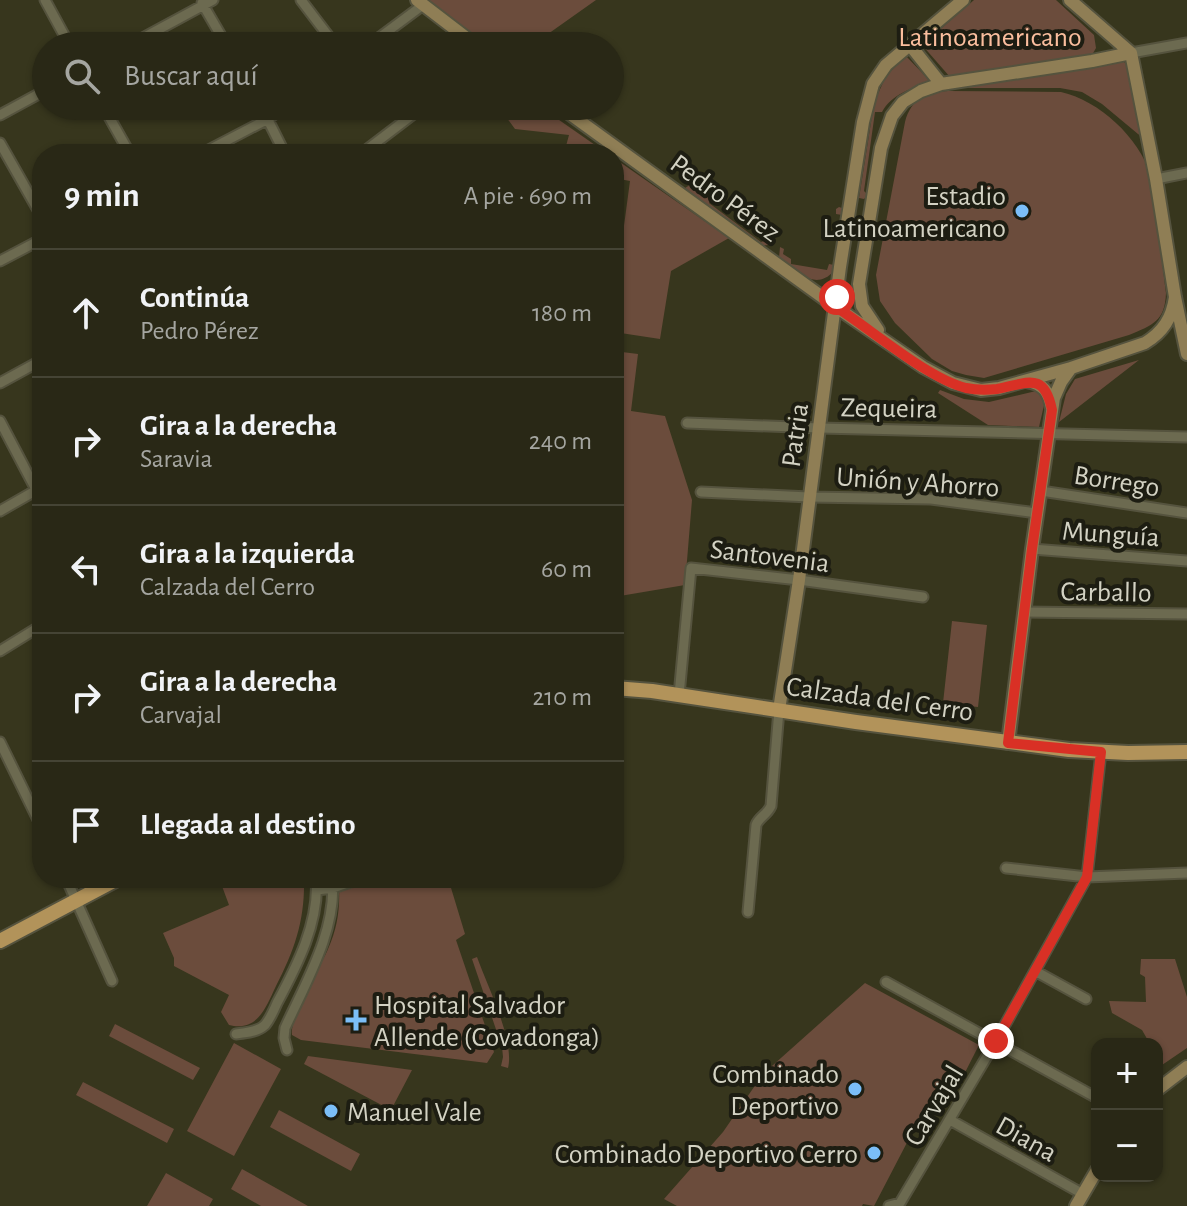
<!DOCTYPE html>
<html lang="es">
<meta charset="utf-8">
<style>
body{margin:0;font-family:"Alegreya Sans",sans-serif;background:#31301f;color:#f1f3f6}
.controls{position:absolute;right:24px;bottom:24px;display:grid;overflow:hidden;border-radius:16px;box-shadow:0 2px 6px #0004}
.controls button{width:72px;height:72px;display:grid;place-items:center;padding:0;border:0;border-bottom:2px solid #454435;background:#292816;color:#f1f3f6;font:40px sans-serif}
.stop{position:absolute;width:24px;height:24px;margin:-18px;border:6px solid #d93025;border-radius:50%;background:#fff}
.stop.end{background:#d93025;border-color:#fff;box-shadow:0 2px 8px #0008}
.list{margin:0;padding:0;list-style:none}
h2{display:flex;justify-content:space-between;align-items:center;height:104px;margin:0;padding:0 32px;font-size:34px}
h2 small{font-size:26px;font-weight:400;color:#a5a6a1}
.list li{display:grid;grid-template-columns:52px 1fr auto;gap:24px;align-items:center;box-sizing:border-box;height:128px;padding:0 32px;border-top:2px solid #454435}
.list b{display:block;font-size:30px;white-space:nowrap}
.list p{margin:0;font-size:26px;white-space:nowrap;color:#a5a6a1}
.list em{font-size:26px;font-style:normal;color:#a5a6a1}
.icon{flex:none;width:44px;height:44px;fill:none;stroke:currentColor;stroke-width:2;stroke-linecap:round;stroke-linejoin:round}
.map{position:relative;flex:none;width:1187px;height:1206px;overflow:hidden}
.search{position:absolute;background:#292816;box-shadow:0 2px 6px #0004;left:32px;top:32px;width:592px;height:88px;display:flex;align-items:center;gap:20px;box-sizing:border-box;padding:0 28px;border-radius:44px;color:#a5a6a1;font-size:30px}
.panel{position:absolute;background:#292816;box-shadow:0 2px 6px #0004;left:32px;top:144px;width:592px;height:744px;border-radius:32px}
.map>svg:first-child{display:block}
.green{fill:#6b4c3c}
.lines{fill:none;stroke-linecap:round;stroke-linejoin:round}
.street-casing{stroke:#55533e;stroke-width:13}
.secondary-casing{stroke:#55533e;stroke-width:16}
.primary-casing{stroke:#55533e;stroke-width:18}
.street{stroke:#6c6a50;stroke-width:9}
.secondary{stroke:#8f7e55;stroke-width:12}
.primary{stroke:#b2935a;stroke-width:14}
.route{stroke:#d93025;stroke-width:10}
.poi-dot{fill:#7bbef8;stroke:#1d1d12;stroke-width:3}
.labels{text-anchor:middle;stroke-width:8;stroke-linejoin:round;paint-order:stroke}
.park-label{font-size:28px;fill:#fbbe9e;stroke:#1d1d12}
.poi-label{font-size:28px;fill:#d3d2c3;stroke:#1d1d12;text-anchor:end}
.street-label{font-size:28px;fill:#d3d2c3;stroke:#1d1d12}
</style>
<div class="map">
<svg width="1187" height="1206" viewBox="0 0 1187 1206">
<rect width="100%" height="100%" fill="#37361d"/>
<!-- green -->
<path class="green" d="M 427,0 L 596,0 L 531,46 L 486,46 Z
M 974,0 L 1056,0 L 1094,35 L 1096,48 L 1092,55 L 950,77 L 922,45 Z
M 905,55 L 931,82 C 913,87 891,95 882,112 L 875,112 L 864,191 L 868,195 L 864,199 L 859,198 L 874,103 L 885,78 Z
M 1120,61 L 1124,62 L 1131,68 L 1144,139 L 1102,104 L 1082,92 L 1060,88 L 939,88 Z
M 948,91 L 1061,92 C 1100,101 1138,137 1151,175 L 1166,293 C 1165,321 1153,325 1129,335 L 984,378 L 966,375 L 952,371 L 932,359 L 895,323 L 880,301 L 876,275 L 905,122 C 911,99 926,92 948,91 Z
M 498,106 L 539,106 L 608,154 L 560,154 L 566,146 L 569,135 L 515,129 Z
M 614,158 L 729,238 L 671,271 L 660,339 L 614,332 L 614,300 L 630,181 L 614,178 Z
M 693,183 L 698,184 L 708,190 L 711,198 L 709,203 L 761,242 L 764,241 L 766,237 L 769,239 L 768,245 L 761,246 L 685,188 Z
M 839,207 L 845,209 L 834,271 C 815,292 796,271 779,258 L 780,247 L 784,249 L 783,254 L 791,259 L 791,264 L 827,270 L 829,264 L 834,265 L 842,215 L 836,214 L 836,209 Z
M 614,351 L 638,354 L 631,411 L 665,416 L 692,500 L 685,585 L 614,597 Z
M 1139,360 L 1059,422 L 1066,394 L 1075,379 Z
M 940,390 L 964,399 L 989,402 L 1036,391 L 1042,394 L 1045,401 L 1039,427 L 988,425 L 938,393 Z
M 952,621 L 987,625 L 978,707 L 943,703 Z
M 219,878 L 304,878 C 305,920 295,949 276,986 C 266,1007 258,1032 229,1025 L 221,1012 L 229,995 L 174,966 L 174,958 L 163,933 L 229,905 Z
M 372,878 L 448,878 L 465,934 L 456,940 L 494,1052 L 487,1063 L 301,1040 L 292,1035 C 289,1018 320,968 328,949 C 337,929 340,910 339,888 Z
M 477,957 C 487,985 515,1041 508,1068 L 501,1066 L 503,1057 L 502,1047 L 472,959 Z
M 1141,959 L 1175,959 L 1187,997 L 1187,1048 L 1162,1065 L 1157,1056 L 1157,1044 L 1150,1044 L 1142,1030 L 1112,1013 L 1109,1001 L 1146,1002 L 1145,977 L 1140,974 Z
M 865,983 L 979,1045 L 949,1104 L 926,1106 L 874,1206 L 863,1204 L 862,1206 L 677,1206 L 664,1199 L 723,1132 L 763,1074 Z
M 115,1024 L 200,1068 L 193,1080 L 109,1036 Z
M 234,1043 L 281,1069 L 234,1156 L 187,1131 Z
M 308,1056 L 412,1070 L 391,1110 L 304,1064 Z
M 83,1082 L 174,1129 L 167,1143 L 76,1095 Z
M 279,1110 L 360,1154 L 351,1171 L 270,1127 Z
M 242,1169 L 308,1206 L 261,1206 L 231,1189 Z
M 166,1173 L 213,1199 L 209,1206 L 147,1206 Z"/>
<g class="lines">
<!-- street casing -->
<g class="street-casing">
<path id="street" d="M 45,0 L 70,46
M 301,0 L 336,46
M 202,3 L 227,46
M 128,46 L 213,0
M 368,46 L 423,5
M 1131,53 L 1187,43
M 103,106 L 130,154
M 261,106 L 285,154
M 0,115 L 46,90
M 0,143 L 42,217
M 201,154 L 268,119 L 286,106
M 361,154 L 424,106
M 1156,179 L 1187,173
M 0,261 L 42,239
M 0,383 L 42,360
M 0,421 L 42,501
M 687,423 L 820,428 L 1187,437
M 1041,491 L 1187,513
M 701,492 L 809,497 L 931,499 L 1037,513
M 0,511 L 42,487
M 1032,549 L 1187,561
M 1024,612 L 1187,614
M 0,651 L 42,625
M 679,695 L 691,568 L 799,580 L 923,597
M 0,742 L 42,828
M 1006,868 L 1087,877 L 1187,873
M 66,878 L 112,981
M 317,890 L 333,888 L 362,878
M 748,912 L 756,825 C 759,817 767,815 771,806 L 779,710
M 1035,971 L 1086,999
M 886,982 L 1097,1098
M 236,1034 C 245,1033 258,1032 265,1025 C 270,1019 274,1010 277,1003 C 297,966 320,921 316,878
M 287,1050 L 284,1038 L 285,1028 C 305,984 338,928 332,878
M 950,1120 L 1083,1194
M 889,1206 L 900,1203 L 996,1041 L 1087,877 L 1101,752"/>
</g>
<!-- secondary casing -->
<g class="secondary-casing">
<path id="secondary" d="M 417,0 L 477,46
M 1070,0 L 1131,53
M 910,45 L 941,84
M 1131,53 L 1156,179 L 1175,297 L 1187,354
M 559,106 L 836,307 L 923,367 L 953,383 L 981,390 L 999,388 L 1071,368 L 1145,343 C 1163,332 1172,318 1175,297
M 878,330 L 862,306 L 859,284 L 881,148 L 892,116 L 903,102 L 921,91 L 941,84 L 1092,61 L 1131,53
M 1027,381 C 1044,384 1049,392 1052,408
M 779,710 L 799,580 L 840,267 L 863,122 L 873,84 L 886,65 L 963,0
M 1008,743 L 1032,549 L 1054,398 L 1061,382 L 1071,368
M 1157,1090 L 1187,1067
M 1076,1206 L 1097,1170"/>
</g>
<!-- primary casing -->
<g class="primary-casing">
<path id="primary" d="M 614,688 L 652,691 L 856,722 L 1069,750 L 1128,753 L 1187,752
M 0,941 L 119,878"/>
</g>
<!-- street -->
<use href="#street" class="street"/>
<!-- secondary -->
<use href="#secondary" class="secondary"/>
<!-- primary -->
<use href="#primary" class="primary"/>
</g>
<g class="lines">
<!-- route -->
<path class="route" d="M 837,297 L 836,307 C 872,330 927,378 966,388 C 976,390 987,390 997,389 C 1026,384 1044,370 1052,410 L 1032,549 L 1008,743 L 1101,752 L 1087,877 L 996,1041"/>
</g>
<!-- markers -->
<g class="poi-dot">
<circle cx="1022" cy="211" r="8"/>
<path d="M352 1008h8v8h8v8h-8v8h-8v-8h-8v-8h8z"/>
<circle cx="855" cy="1089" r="8"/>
<circle cx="331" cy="1111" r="8"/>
<circle cx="874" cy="1153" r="8"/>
</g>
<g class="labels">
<!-- park labels -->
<g class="park-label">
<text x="990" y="46">Latinoamericano</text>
</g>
<!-- poi labels -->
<g class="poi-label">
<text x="1006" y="205">Estadio<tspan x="1006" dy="32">Latinoamericano</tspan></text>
<text x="374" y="1014" text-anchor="start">Hospital Salvador<tspan x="374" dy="32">Allende (Covadonga)</tspan></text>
<text x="839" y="1083">Combinado<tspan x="839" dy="32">Deportivo</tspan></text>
<text x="347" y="1121" text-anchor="start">Manuel Vale</text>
<text x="858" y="1163">Combinado Deportivo Cerro</text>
</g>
<!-- street labels -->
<g class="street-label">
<text transform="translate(726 197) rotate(36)" y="10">Pedro Pérez</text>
<text transform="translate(889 407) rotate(1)" y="10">Zequeira</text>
<text transform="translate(794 435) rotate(-82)" y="10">Patria</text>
<text transform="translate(1117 480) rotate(9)" y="10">Borrego</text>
<text transform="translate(918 481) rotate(4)" y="10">Unión y Ahorro</text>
<text transform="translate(1111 533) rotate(4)" y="10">Munguía</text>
<text transform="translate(770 555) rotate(7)" y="10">Santovenia</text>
<text transform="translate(1106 591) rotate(1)" y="10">Carballo</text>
<text transform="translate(880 698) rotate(8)" y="10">Calzada del Cerro</text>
<text transform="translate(933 1105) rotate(-59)" y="10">Carvajal</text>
<text transform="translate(1027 1138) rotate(29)" y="10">Diana</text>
</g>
</g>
</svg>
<div class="controls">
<button>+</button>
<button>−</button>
</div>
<div class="stop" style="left:837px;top:297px"></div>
<div class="stop end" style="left:996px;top:1041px"></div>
<div class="search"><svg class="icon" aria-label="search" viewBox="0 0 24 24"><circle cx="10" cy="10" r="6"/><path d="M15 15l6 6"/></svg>Buscar aquí</div>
<section class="panel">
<h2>9 min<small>A pie · 690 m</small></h2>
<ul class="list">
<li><svg class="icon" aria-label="ahead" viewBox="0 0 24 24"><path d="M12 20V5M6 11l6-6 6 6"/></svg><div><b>Continúa</b><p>Pedro Pérez</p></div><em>180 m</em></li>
<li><svg class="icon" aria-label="right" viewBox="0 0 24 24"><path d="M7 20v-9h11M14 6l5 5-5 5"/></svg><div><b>Gira a la derecha</b><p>Saravia</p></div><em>240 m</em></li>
<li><svg class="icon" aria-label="left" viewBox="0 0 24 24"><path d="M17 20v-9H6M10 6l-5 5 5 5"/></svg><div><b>Gira a la izquierda</b><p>Calzada del Cerro</p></div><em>60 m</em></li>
<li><svg class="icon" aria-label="right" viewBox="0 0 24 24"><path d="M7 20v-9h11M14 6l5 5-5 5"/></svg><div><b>Gira a la derecha</b><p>Carvajal</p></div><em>210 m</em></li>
<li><svg class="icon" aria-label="arrive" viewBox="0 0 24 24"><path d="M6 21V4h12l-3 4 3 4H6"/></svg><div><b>Llegada al destino</b></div></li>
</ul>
</section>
</div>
